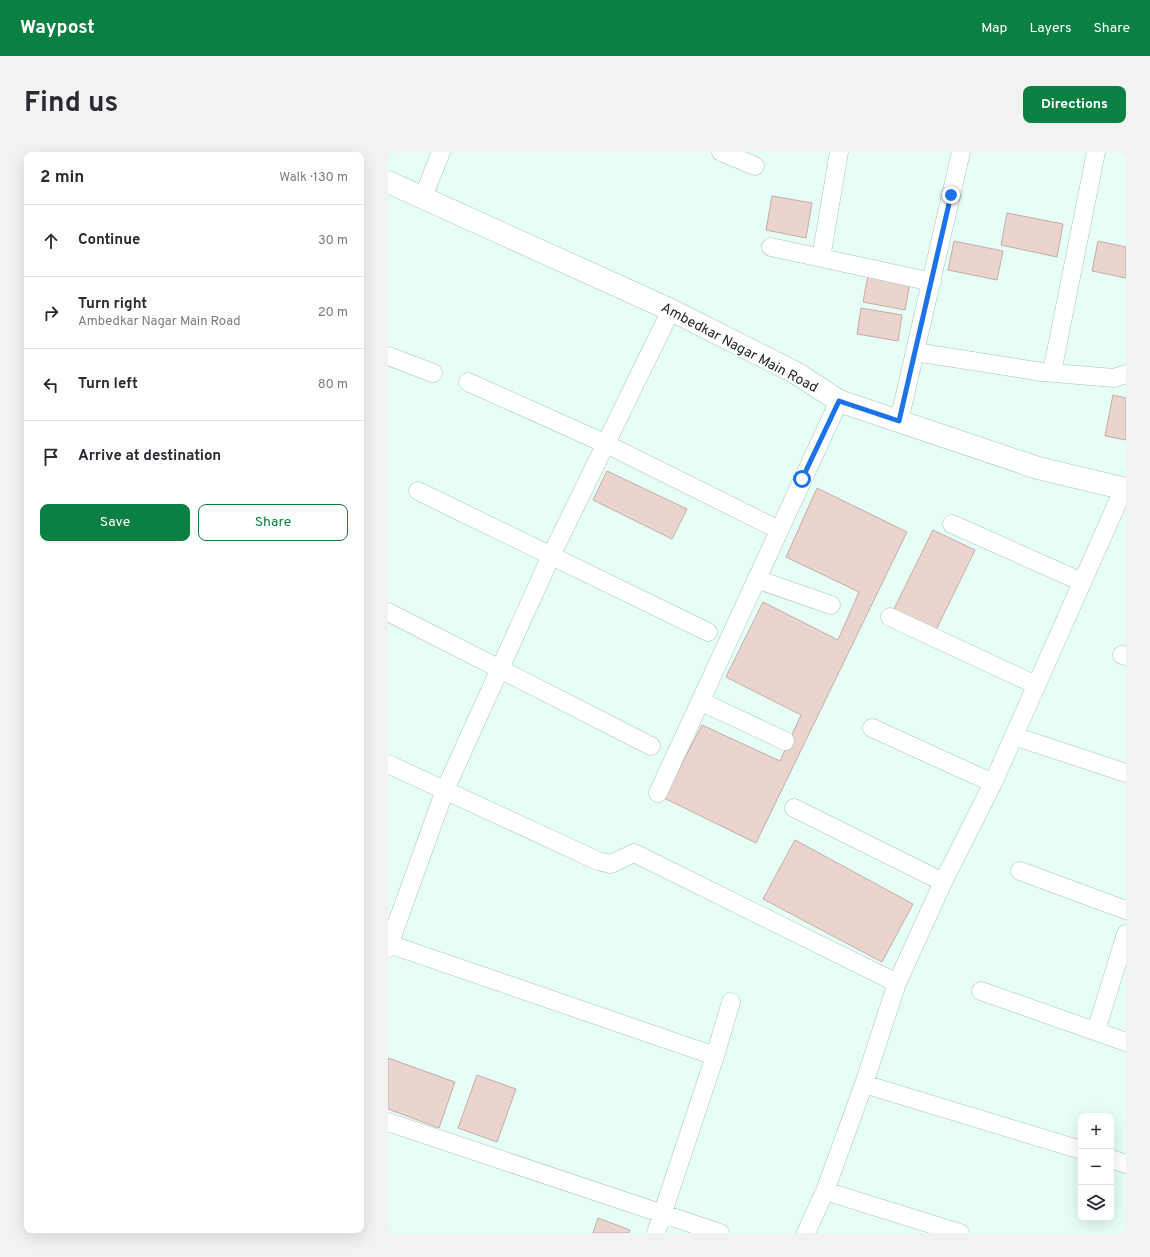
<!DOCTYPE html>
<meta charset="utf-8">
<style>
body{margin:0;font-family:Overpass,sans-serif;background:#f2f2f3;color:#2b2b33}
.controls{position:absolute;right:12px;bottom:12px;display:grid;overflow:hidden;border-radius:8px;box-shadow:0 4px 16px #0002}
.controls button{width:36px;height:36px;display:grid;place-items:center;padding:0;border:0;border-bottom:1px solid #e1e1e2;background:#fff;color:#2b2b33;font:20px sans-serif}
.stop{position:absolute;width:12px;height:12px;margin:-9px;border:3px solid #1a73e8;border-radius:50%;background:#fff}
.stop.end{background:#1a73e8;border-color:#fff;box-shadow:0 1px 4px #0008}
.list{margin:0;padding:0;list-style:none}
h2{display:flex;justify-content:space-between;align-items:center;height:52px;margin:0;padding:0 16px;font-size:17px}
h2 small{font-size:13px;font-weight:400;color:#7c7c81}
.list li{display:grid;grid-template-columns:26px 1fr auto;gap:12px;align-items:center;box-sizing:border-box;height:72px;padding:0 16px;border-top:1px solid #e1e1e2}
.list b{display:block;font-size:15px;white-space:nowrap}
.list p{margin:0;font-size:13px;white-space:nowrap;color:#7c7c81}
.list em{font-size:13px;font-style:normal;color:#7c7c81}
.actions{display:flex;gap:8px;padding:12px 16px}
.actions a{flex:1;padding:9px 0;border:1px solid #0b8043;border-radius:8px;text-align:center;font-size:14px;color:#0b8043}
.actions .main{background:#0b8043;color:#fff}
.icon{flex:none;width:22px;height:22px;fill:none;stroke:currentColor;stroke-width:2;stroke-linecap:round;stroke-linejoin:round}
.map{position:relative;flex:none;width:738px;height:1081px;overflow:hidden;border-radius:8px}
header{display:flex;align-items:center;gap:24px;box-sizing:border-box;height:56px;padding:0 20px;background:#0b8043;color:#fff}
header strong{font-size:19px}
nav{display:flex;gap:22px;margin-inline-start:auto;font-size:14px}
.intro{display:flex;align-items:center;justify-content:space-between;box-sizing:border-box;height:96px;padding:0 24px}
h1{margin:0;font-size:28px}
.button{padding:10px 18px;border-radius:8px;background:#0b8043;color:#fff;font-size:14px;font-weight:700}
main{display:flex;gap:24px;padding:0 24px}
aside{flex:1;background:#fff;border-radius:8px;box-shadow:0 4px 16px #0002}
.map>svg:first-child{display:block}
.building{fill:#ecd4ce;stroke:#c3aca6}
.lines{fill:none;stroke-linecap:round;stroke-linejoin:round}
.minor-casing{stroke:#a9c1b9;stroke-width:19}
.tertiary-casing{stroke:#a9c1b9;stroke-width:23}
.minor{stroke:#fff;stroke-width:18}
.tertiary{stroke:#fff;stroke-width:22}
.route{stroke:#1a73e8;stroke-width:5}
.labels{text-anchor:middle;stroke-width:4;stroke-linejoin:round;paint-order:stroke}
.street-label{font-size:14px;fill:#202926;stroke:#fff}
</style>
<header>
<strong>Waypost</strong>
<nav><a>Map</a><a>Layers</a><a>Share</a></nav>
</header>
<div class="intro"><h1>Find us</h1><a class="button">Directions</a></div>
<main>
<aside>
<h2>2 min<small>Walk · 130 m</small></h2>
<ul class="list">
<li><svg class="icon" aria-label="ahead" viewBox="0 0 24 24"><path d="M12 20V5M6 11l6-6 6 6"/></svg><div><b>Continue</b></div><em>30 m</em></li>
<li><svg class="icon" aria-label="right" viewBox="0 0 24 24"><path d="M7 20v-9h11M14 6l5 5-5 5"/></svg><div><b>Turn right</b><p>Ambedkar Nagar Main Road</p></div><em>20 m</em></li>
<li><svg class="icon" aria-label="left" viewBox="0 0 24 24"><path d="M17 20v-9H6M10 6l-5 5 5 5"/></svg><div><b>Turn left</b></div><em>80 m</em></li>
<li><svg class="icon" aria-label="arrive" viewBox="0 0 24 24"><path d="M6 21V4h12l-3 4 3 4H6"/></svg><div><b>Arrive at destination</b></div></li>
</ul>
<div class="actions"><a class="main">Save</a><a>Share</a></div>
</aside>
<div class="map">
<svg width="738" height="1081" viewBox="0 0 738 1081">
<rect width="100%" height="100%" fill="#e5fef6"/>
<!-- building -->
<path class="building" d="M 384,44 L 424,51 L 418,86 L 378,78 Z
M 619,61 L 675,72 L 669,105 L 613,93 Z
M 566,89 L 615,99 L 609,128 L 560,118 Z
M 710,89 L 738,95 L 738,126 L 704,119 Z
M 480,123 L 522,131 L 517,158 L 475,150 Z
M 473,156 L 514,163 L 510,189 L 469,182 Z
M 725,243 L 738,246 L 738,288 L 717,284 Z
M 219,319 L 299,357 L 284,387 L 205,348 Z
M 429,336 L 519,380 L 368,691 L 276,646 L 314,573 L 392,609 L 413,563 L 338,525 L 375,450 L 450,488 L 471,440 L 398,405 Z
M 545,378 L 587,398 L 547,480 L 505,459 Z
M 407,688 L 525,752 L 494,810 L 375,747 Z
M 0,906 L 67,930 L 51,976 L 0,957 Z
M 89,923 L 128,937 L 109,990 L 70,976 Z
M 210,1066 L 242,1078 L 241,1081 L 205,1081 Z"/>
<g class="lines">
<!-- minor casing -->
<g class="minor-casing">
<path id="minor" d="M 333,0 L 367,14
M 35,45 L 53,0
M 383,95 L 544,130
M 433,106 L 451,0
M 527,200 L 654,220 L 726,226 L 738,222
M 0,204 L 45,221
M 664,220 L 708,0
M 80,230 L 218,292 L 381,373
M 511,269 L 573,0
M 30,339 L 320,480
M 564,372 L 694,430
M 368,427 L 443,453
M 0,460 L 263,594
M 502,465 L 648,533
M 734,503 L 738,504
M 312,549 L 397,589
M 484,576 L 605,631
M 626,584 L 738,621
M 0,612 L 210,709 L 223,712 L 246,701 L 509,831
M 270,641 L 451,249
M 406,656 L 555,730
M 632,719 L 738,758
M 1,792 L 327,904
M 0,796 L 57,638 L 163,404 L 283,158
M 593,839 L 738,890
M 708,879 L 738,782
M 476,932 L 693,998
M 0,970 L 332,1081
M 723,1007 L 738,1012
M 437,1039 L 572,1081
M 268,1081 L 327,904 L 343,850
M 418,1081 L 437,1039 L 476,932 L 509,831 L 555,730 L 605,631 L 736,336"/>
</g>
<!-- tertiary casing -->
<g class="tertiary-casing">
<path id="tertiary" d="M 0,30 L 283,158 L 408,221 L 451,249 L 650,316 L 738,337"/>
</g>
<!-- minor -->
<use href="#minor" class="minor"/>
<!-- tertiary -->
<use href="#tertiary" class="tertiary"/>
</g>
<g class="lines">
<!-- route -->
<path class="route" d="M 414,327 L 451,249 L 511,269 L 563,43"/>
</g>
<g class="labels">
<!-- street labels -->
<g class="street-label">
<text transform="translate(352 195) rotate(28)" y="5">Ambedkar Nagar Main Road</text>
</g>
</g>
</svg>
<div class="controls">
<button>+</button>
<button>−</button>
<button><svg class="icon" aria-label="layers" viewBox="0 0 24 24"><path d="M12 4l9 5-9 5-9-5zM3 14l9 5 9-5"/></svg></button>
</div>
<div class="stop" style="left:414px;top:327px"></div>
<div class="stop end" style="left:563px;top:43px"></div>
</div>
</main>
